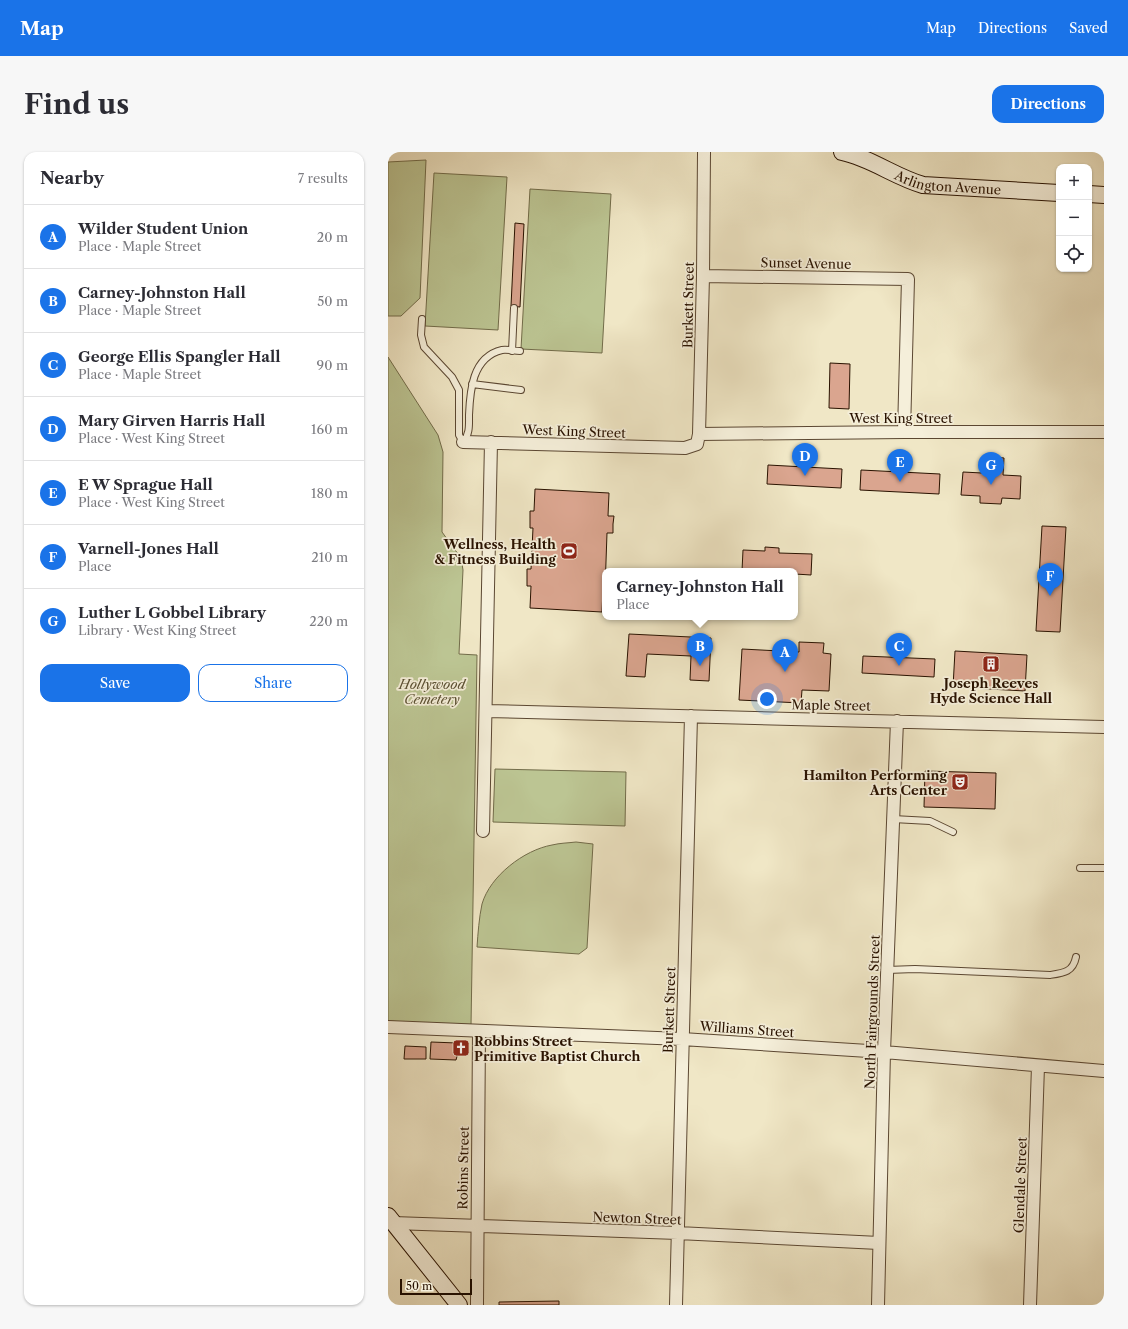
<!DOCTYPE html>
<meta charset="utf-8">
<style>
body{margin:0;font-family:"Libre Caslon Text",serif;background:#f7f7f7;color:#2b2b33}
.controls{position:absolute;right:12px;top:12px;display:grid;overflow:hidden;border-radius:8px;box-shadow:0 1px 3px #0004}
.controls button{width:36px;height:36px;display:grid;place-items:center;padding:0;border:0;border-bottom:1px solid #e1e1e2;background:#fff;color:#2b2b33;font:20px sans-serif}
.scale{position:absolute;left:12px;bottom:10px;width:72px;box-sizing:border-box;padding-left:4px;border:2px solid #291200;border-top:0;font-size:11px;line-height:14px;white-space:nowrap;color:#291200;-webkit-text-stroke:3px #f5efda;paint-order:stroke}
.you{position:absolute;left:379px;top:547px;width:14px;height:14px;margin:-10px;border:3px solid #fff;border-radius:50%;background:#1a73e8;box-shadow:0 0 0 6px #1a73e833}
.badge{display:grid;place-items:center;width:26px;height:26px;border-radius:50%;background:#1a73e8;color:#fff;font-size:13px;font-weight:700}
.pin{position:absolute;translate:-50% -33px;filter:drop-shadow(0 1px 2px #0008)}
.pin::after{content:'';position:absolute;top:21px;width:14px;height:12px;background:inherit;clip-path:polygon(0 0,100% 0,50% 100%)}
.popup{position:absolute;left:214px;top:416px;width:196px;height:52px;box-sizing:border-box;display:grid;place-content:center;border-radius:8px;background:#fff;filter:drop-shadow(0 1px 3px #0005);font-size:13px;white-space:nowrap;color:#7c7c81}
.popup b{font-size:15px;color:#2b2b33}
.popup::after{content:'';position:absolute;left:50%;top:100%;margin-left:-8px;border:8px solid transparent;border-top-color:#fff}
.list{margin:0;padding:0;list-style:none}
h2{display:flex;justify-content:space-between;align-items:center;height:52px;margin:0;padding:0 16px;font-size:17px}
h2 small{font-size:13px;font-weight:400;color:#7c7c81}
.list li{display:grid;grid-template-columns:26px 1fr auto;gap:12px;align-items:center;box-sizing:border-box;height:64px;padding:0 16px;border-top:1px solid #e1e1e2}
.list b{display:block;font-size:15px;white-space:nowrap}
.list p{margin:0;font-size:13px;white-space:nowrap;color:#7c7c81}
.list em{font-size:13px;font-style:normal;color:#7c7c81}
.actions{display:flex;gap:8px;padding:12px 16px}
.actions a{flex:1;padding:9px 0;border:1px solid #1a73e8;border-radius:12px;text-align:center;font-size:14px;color:#1a73e8}
.actions .main{background:#1a73e8;color:#fff}
.icon{flex:none;width:22px;height:22px;fill:none;stroke:currentColor;stroke-width:2;stroke-linecap:round;stroke-linejoin:round}
.map{position:relative;flex:none;width:716px;height:1153px;overflow:hidden;border-radius:12px}
header{display:flex;align-items:center;gap:24px;box-sizing:border-box;height:56px;padding:0 20px;background:#1a73e8;color:#fff}
header strong{font-size:19px}
nav{display:flex;gap:22px;margin-inline-start:auto;font-size:14px}
.intro{display:flex;align-items:center;justify-content:space-between;box-sizing:border-box;height:96px;padding:0 24px}
h1{margin:0;font-size:28px}
.button{padding:10px 18px;border-radius:12px;background:#1a73e8;color:#fff;font-size:14px;font-weight:700}
main{display:flex;gap:24px;padding:0 24px}
aside{flex:1;background:#fff;border-radius:12px;box-shadow:0 1px 3px #0004}
.map>svg:first-child{display:block}
.green{fill:#bcc593;stroke:#726c4a}
.building{fill:#daa58f;stroke:#291200}
.lines{fill:none;stroke-linecap:round;stroke-linejoin:round}
.lane-casing{stroke:#5b4732;stroke-width:8}
.street-casing{stroke:#5b4732;stroke-width:14}
.secondary-casing{stroke:#291200;stroke-width:18}
.lane{stroke:#f5efda;stroke-width:6}
.street{stroke:#f5efda;stroke-width:12}
.secondary{stroke:#f5efda;stroke-width:16}
.labels{text-anchor:middle;stroke-width:3.5;stroke-linejoin:round;paint-order:stroke}
.street-label{font-size:13px;fill:#291200;stroke:#f5efda}
.poi-label{font-size:13px;font-weight:bold;fill:#291200;stroke:#f5efda;text-anchor:end}
.park-label{font-size:13px;font-style:italic;fill:#5c5133;stroke:#f5efda}
</style>
<header>
<strong>Map</strong>
<nav><a>Map</a><a>Directions</a><a>Saved</a></nav>
</header>
<div class="intro"><h1>Find us</h1><a class="button">Directions</a></div>
<main>
<aside>
<h2>Nearby<small>7 results</small></h2>
<ul class="list">
<li><span class="badge">A</span><div><b>Wilder Student Union</b><p>Place · Maple Street</p></div><em>20 m</em></li>
<li><span class="badge">B</span><div><b>Carney-Johnston Hall</b><p>Place · Maple Street</p></div><em>50 m</em></li>
<li><span class="badge">C</span><div><b>George Ellis Spangler Hall</b><p>Place · Maple Street</p></div><em>90 m</em></li>
<li><span class="badge">D</span><div><b>Mary Girven Harris Hall</b><p>Place · West King Street</p></div><em>160 m</em></li>
<li><span class="badge">E</span><div><b>E W Sprague Hall</b><p>Place · West King Street</p></div><em>180 m</em></li>
<li><span class="badge">F</span><div><b>Varnell-Jones Hall</b><p>Place</p></div><em>210 m</em></li>
<li><span class="badge">G</span><div><b>Luther L Gobbel Library</b><p>Library · West King Street</p></div><em>220 m</em></li>
</ul>
<div class="actions"><a class="main">Save</a><a>Share</a></div>
</aside>
<div class="map">
<svg width="716" height="1153" viewBox="0 0 716 1153">
<rect width="100%" height="100%" fill="#f0e7c6"/>
<filter id="stains"><feTurbulence type="fractalNoise" baseFrequency=".005" numOctaves="4"/><feColorMatrix values="0 0 0 0 .2 0 0 0 0 .09 0 0 0 0 .02 0 0 0 .5 -.17"/></filter>
<radialGradient id="worn" r=".72"><stop offset=".6" stop-color="#630" stop-opacity="0"/><stop offset="1" stop-color="#630" stop-opacity=".3"/></radialGradient>
<!-- green -->
<path class="green" d="M 38,8 L 32,146 L 13,164 L 0,164 L 0,10 Z
M 46,21 L 119,25 L 110,178 L 37,174 Z
M 142,37 L 223,42 L 214,201 L 133,197 Z
M 0,205 L 50,283 L 55,300 L 54,380 L 73,406 L 75,418 L 71,502 L 89,503 L 83,874 L 0,869 Z
M 107,617 L 238,620 L 237,674 L 105,670 Z
M 188,690 L 205,692 L 199,796 L 191,802 L 89,795 C 90,781 91,766 94,752 C 102,724 136,698 164,693 C 172,691 180,691 188,690 Z"/>
<!-- building -->
<path class="building" d="M 127,71 L 136,72 L 132,155 L 123,154 Z
M 442,211 L 462,212 L 461,257 L 441,256 Z
M 595,304 L 616,306 L 615,323 L 633,324 L 632,347 L 614,346 L 613,352 L 592,351 L 592,344 L 573,343 L 575,320 L 594,321 Z
M 380,313 L 454,317 L 453,336 L 379,332 Z
M 473,318 L 552,322 L 551,342 L 472,338 Z
M 147,337 L 221,341 L 220,364 L 226,364 L 225,372 L 225,381 L 219,381 L 217,438 L 215,438 L 214,460 L 142,456 L 143,434 L 139,434 L 139,417 L 143,417 L 145,376 L 142,376 L 142,359 L 146,359 Z
M 654,374 L 678,375 L 672,480 L 648,479 Z
M 377,395 L 391,396 L 391,401 L 424,402 L 423,423 L 407,422 L 407,419 L 354,419 L 355,398 L 377,399 Z
M 241,482 L 323,486 L 321,529 L 302,528 L 303,504 L 259,502 L 257,525 L 238,524 Z
M 411,490 L 436,491 L 435,501 L 443,502 L 441,539 L 414,538 L 413,551 L 351,548 L 354,497 L 411,500 Z
M 567,499 L 639,503 L 637,539 L 565,535 Z
M 475,504 L 547,507 L 546,525 L 474,521 Z
M 537,619 L 608,621 L 607,657 L 536,655 Z
M 43,890 L 69,891 L 68,897 L 71,897 L 68,908 L 42,907 Z
M 17,894 L 38,895 L 38,907 L 16,907 Z
M 171,1149 L 171,1153 L 111,1153 L 111,1150 Z"/>
<g class="lines">
<!-- lane casing -->
<g class="lane-casing">
<path id="lane" d="M 34,167 L 33,183 L 36,195 L 64,225 L 71,238 L 71,283 L 75,290 C 82,282 81,273 81,263 C 82,239 84,205 114,198 C 119,197 126,199 132,199
M 124,199 L 126,156
M 84,232 L 133,238
M 505,667 L 542,669 L 565,680
M 692,716 L 716,716
M 499,818 L 527,817 L 662,823 C 676,821 685,820 688,805"/>
</g>
<!-- street casing -->
<g class="street-casing">
<path id="street" d="M 315,124 L 520,127 L 516,280
M 311,282 L 516,280 L 716,280
M 75,290 L 297,296 L 309,292 L 311,282 L 315,124 L 316,0
M 98,559 L 716,575
M 95,679 L 103,290
M 0,875 L 294,887 L 496,900 L 716,919
M 5,1071 L 290,1081 L 491,1091
M 89,1153 L 91,879
M 288,1153 L 303,564
M 490,1153 L 496,900 L 509,569
M 642,1153 L 650,914"/>
</g>
<!-- secondary casing -->
<g class="secondary-casing">
<g id="secondary">
<path id="s1" d="M 454,0 C 483,6 507,25 535,33 L 671,41"/>
<path d="M 701,42 L 716,43"/>
<path d="M 0,1064 L 71,1153"/>
</g>
</g>
<!-- lane -->
<use href="#lane" class="lane"/>
<!-- street -->
<use href="#street" class="street"/>
<!-- secondary -->
<use href="#secondary" class="secondary"/>
</g>
<!-- icons -->
<defs>
<g id="stadium-square" transform="scale(0.9)"><rect x="-9" y="-9" width="18" height="18" rx="4" fill="#8f2418" stroke="#f5efda"/><path d="M0-5a6.5 5 0 1 0 0 10a6.5 5 0 1 0 0-10ZM-3.5-1.8h7v3.6h-7Z" fill="#fff"/></g>
<g id="building-square" transform="scale(0.9)"><rect x="-9" y="-9" width="18" height="18" rx="4" fill="#8f2418" stroke="#f5efda"/><path d="M-4-6H4V6H1V3H-1V6H-4ZM-2.5-4.3h1.7v1.8h-1.7ZM.8-4.3h1.7v1.8H.8ZM-2.5-1h1.7V.8h-1.7ZM.8-1h1.7V.8H.8Z" fill="#fff"/></g>
<g id="theatre-square" transform="scale(0.9)"><rect x="-9" y="-9" width="18" height="18" rx="4" fill="#8f2418" stroke="#f5efda"/><path d="M-5-5.5Q0-4 5-5.5V0Q5 5 0 6Q-5 5-5 0ZM-3.3-2.5H-1v1.5H-3.3ZM1-2.5H3.3v1.5H1ZM-2.8 1Q0 5.5 2.8 1Z" fill="#fff"/></g>
<g id="church-square" transform="scale(0.9)"><rect x="-9" y="-9" width="18" height="18" rx="4" fill="#8f2418" stroke="#f5efda"/><path d="M-1.2-6h2.4v3.5h3.3v2.4h-3.3V6h-2.4V-.1h-3.3v-2.4h3.3Z" fill="#fff"/></g>
</defs>
<g fill-rule="evenodd">
<use href="#stadium-square" x="181" y="399"/>
<use href="#building-square" x="603" y="512"/>
<use href="#theatre-square" x="572" y="630"/>
<use href="#church-square" x="73" y="896"/>
</g>
<g class="labels">
<!-- street labels -->
<g class="street-label">
<text dy="5" stroke="none"><textPath href="#s1" startOffset="112">Arlington Avenue</textPath></text>
<text transform="translate(418 111) rotate(1)" y="5">Sunset Avenue</text>
<text transform="translate(300 153) rotate(-89)" y="5">Burkett Street</text>
<text x="513" y="271">West King Street</text>
<text transform="translate(186 279) rotate(2)" y="5">West King Street</text>
<text transform="translate(443 553) rotate(1)" y="5">Maple Street</text>
<text transform="translate(281 858) rotate(-88)" y="5">Burkett Street</text>
<text transform="translate(484 860) rotate(-88)" y="5">North Fairgrounds Street</text>
<text transform="translate(359 877) rotate(4)" y="5">Williams Street</text>
<text transform="translate(75 1016) rotate(-89)" y="5">Robins Street</text>
<text transform="translate(632 1033) rotate(-88)" y="5">Glendale Street</text>
<text transform="translate(249 1066) rotate(2)" y="5">Newton Street</text>
</g>
<!-- poi labels -->
<g class="poi-label">
<text x="168" y="397">Wellness, Health<tspan x="168" dy="15">&amp; Fitness Building</tspan></text>
<text x="603" y="536" text-anchor="middle">Joseph Reeves<tspan x="603" dy="15">Hyde Science Hall</tspan></text>
<text x="559" y="628">Hamilton Performing<tspan x="559" dy="15">Arts Center</tspan></text>
<text x="86" y="894" text-anchor="start">Robbins Street<tspan x="86" dy="15">Primitive Baptist Church</tspan></text>
</g>
<!-- park labels -->
<g class="park-label">
<text x="44" y="537">Hollywood<tspan x="44" dy="15">Cemetery</tspan></text>
</g>
</g>
<rect width="100%" height="100%" filter="url(#stains)"/>
<rect width="100%" height="100%" fill="url(#worn)"/>
</svg>
<div class="controls">
<button>+</button>
<button>−</button>
<button><svg class="icon" aria-label="locate" viewBox="0 0 24 24"><circle cx="12" cy="12" r="6"/><path d="M12 2v4M12 18v4M2 12h4M18 12h4"/></svg></button>
</div>
<div class="scale">50 m</div>
<div class="you"></div>
<div class="pin badge" style="left:397px;top:520px">A</div>
<div class="pin badge" style="left:312px;top:514px">B</div>
<div class="popup"><b>Carney-Johnston Hall</b>Place</div>
<div class="pin badge" style="left:511px;top:514px">C</div>
<div class="pin badge" style="left:417px;top:324px">D</div>
<div class="pin badge" style="left:512px;top:330px">E</div>
<div class="pin badge" style="left:662px;top:444px">F</div>
<div class="pin badge" style="left:603px;top:333px">G</div>
</div>
</main>
